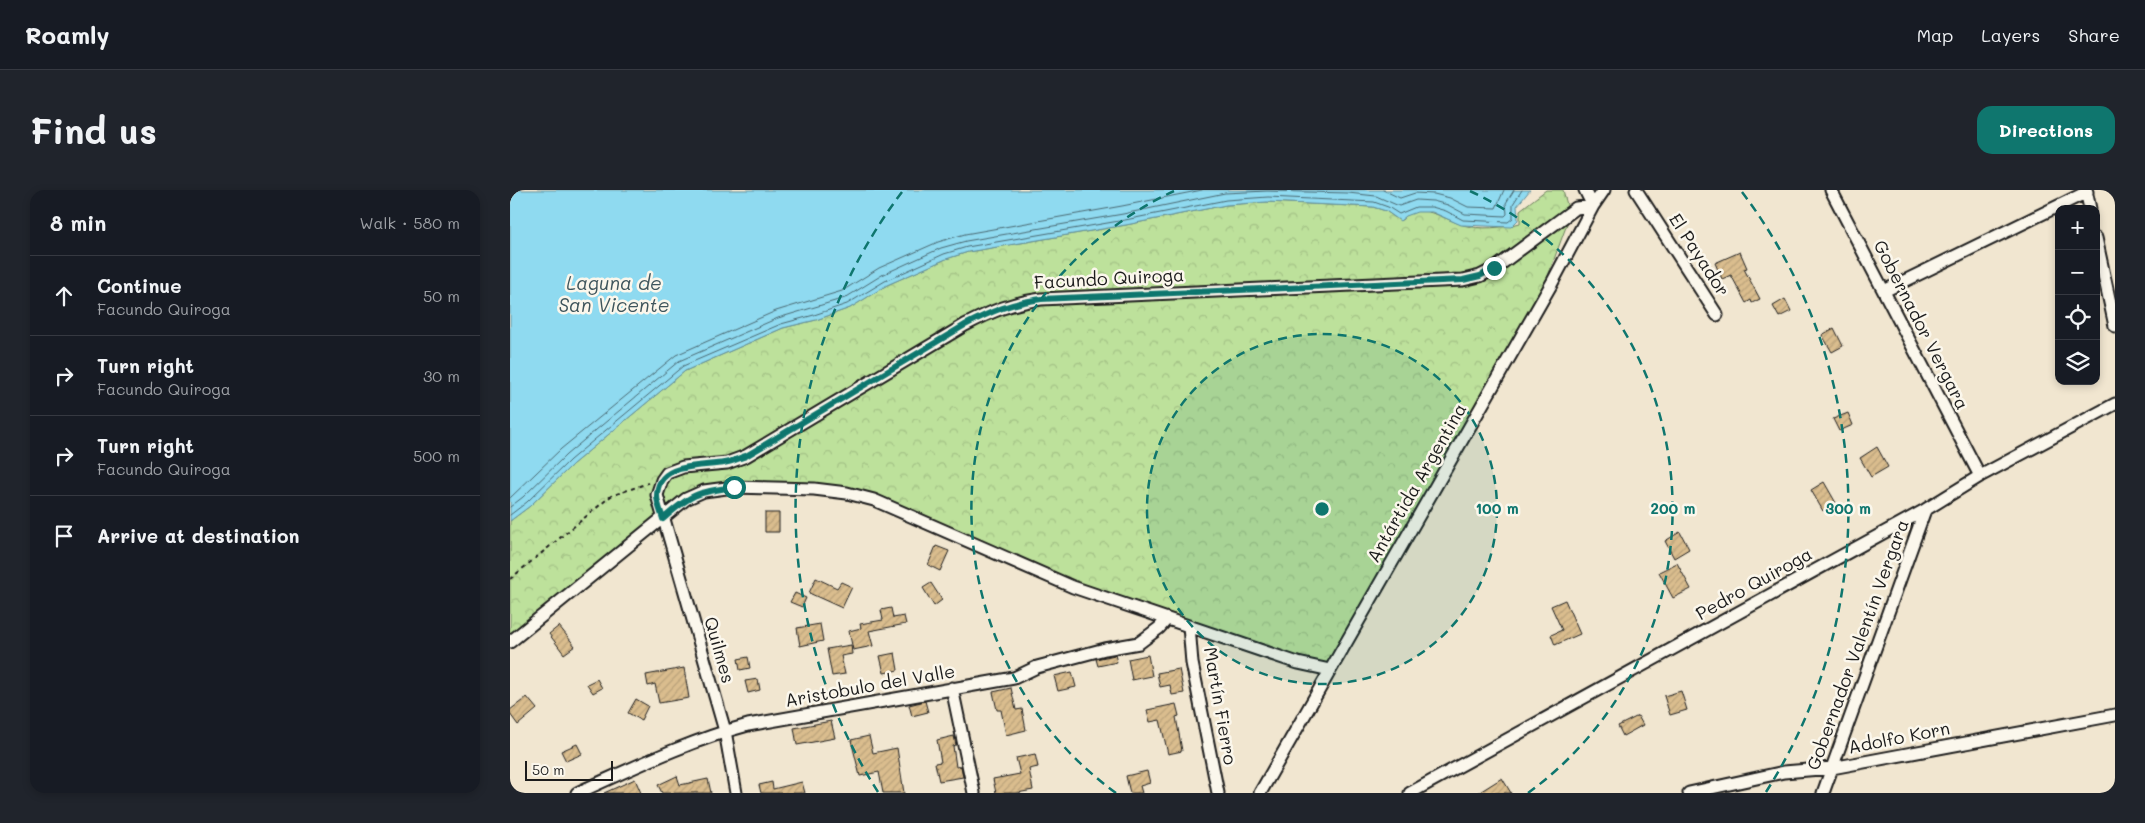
<!DOCTYPE html>
<meta charset="utf-8">
<style>
body{margin:0;font-family:Mali,sans-serif;background:#20242c;color:#f1f3f6}
.controls{position:absolute;right:15px;top:15px;display:grid;overflow:hidden;border-radius:10px;box-shadow:0 2px 8px #0003}
.controls button{width:45px;height:45px;display:grid;place-items:center;padding:0;border:0;border-bottom:1px solid #363941;background:#171b24;color:#f1f3f6;font:25px sans-serif}
.scale{position:absolute;left:15px;bottom:12px;width:88px;box-sizing:border-box;padding-left:5px;border:2px solid #1c1c1c;border-top:0;font-size:14px;line-height:18px;white-space:nowrap;color:#1c1c1c;-webkit-text-stroke:4px #fbf7ec;paint-order:stroke}
.stop{position:absolute;width:15px;height:15px;margin:-11px;border:4px solid #0f766e;border-radius:50%;background:#fff}
.stop.end{background:#0f766e;border-color:#fff;box-shadow:0 1px 5px #0008}
.list{margin:0;padding:0;list-style:none}
h2{display:flex;justify-content:space-between;align-items:center;height:65px;margin:0;padding:0 20px;font-size:21px}
h2 small{font-size:16px;font-weight:400;color:#9ea1a6}
.list li{display:grid;grid-template-columns:32px 1fr auto;gap:15px;align-items:center;box-sizing:border-box;height:80px;padding:0 20px;border-top:1px solid #363941}
.list b{display:block;font-size:19px;white-space:nowrap}
.list p{margin:0;font-size:16px;white-space:nowrap;color:#9ea1a6}
.list em{font-size:16px;font-style:normal;color:#9ea1a6}
.icon{flex:none;width:28px;height:28px;fill:none;stroke:currentColor;stroke-width:2;stroke-linecap:round;stroke-linejoin:round}
.map{position:relative;flex:none;width:1605px;height:603px;overflow:hidden;border-radius:15px}
header{display:flex;align-items:center;gap:30px;box-sizing:border-box;height:70px;padding:0 25px;background:#171b24;border-bottom:1px solid #363941}
header strong{font-size:24px}
nav{display:flex;gap:28px;margin-inline-start:auto;font-size:18px}
.intro{display:flex;align-items:center;justify-content:space-between;box-sizing:border-box;height:120px;padding:0 30px}
h1{margin:0;font-size:35px}
.button{padding:12px 22px;border-radius:15px;background:#0f766e;color:#fff;font-size:18px;font-weight:700}
main{display:flex;gap:30px;padding:0 30px}
aside{flex:1;background:#171b24;border-radius:15px;box-shadow:0 2px 8px #0003}
.map>svg:first-child{display:block}
.park{fill:url(#park-crowns);stroke:#6c7e5c}
.water{fill:#8fdaf0;stroke:#618e9b}
.lines{fill:none;stroke-linecap:round;stroke-linejoin:round}
.shore{stroke:#4a6871;stroke-width:1}
.building{fill:url(#building-hatch);stroke:#1c1c1c}
.minor-casing{stroke:#1c1c1c;stroke-width:15}
.path{stroke:#1c1c1c;stroke-width:2;stroke-dasharray:4 4;stroke-linecap:butt}
.minor{stroke:#fbf7ec;stroke-width:11}
.route{stroke:#0f766e;stroke-width:6}
.ring{fill:none;stroke:#0f766e;stroke-width:2.5;stroke-dasharray:9 6}
.labels{text-anchor:middle;stroke-width:5;stroke-linejoin:round;paint-order:stroke}
.street-label{font-size:18px;fill:#1c1c1c;stroke:#fbf7ec}
.water-label{font-size:19px;font-style:italic;fill:#3e555c;stroke:#fbf7ec}
.centre{fill:#0f766e;stroke:#fbf7ec;stroke-width:2.5}
.ring-label{font-size:15px;text-anchor:middle;font-weight:bold;fill:#0f766e;stroke:#fbf7ec;stroke-width:5;stroke-linejoin:round;paint-order:stroke}
</style>
<header>
<strong>Roamly</strong>
<nav><a>Map</a><a>Layers</a><a>Share</a></nav>
</header>
<div class="intro"><h1>Find us</h1><a class="button">Directions</a></div>
<main>
<aside>
<h2>8 min<small>Walk · 580 m</small></h2>
<ul class="list">
<li><svg class="icon" aria-label="ahead" viewBox="0 0 24 24"><path d="M12 20V5M6 11l6-6 6 6"/></svg><div><b>Continue</b><p>Facundo Quiroga</p></div><em>50 m</em></li>
<li><svg class="icon" aria-label="right" viewBox="0 0 24 24"><path d="M7 20v-9h11M14 6l5 5-5 5"/></svg><div><b>Turn right</b><p>Facundo Quiroga</p></div><em>30 m</em></li>
<li><svg class="icon" aria-label="right" viewBox="0 0 24 24"><path d="M7 20v-9h11M14 6l5 5-5 5"/></svg><div><b>Turn right</b><p>Facundo Quiroga</p></div><em>500 m</em></li>
<li><svg class="icon" aria-label="arrive" viewBox="0 0 24 24"><path d="M6 21V4h12l-3 4 3 4H6"/></svg><div><b>Arrive at destination</b></div></li>
</ul>
</aside>
<div class="map">
<svg width="1605" height="603" viewBox="0 0 1605 603">
<defs>
<pattern id="park-crowns" width="20" height="18" patternUnits="userSpaceOnUse" patternTransform="scale(1.25)"><rect width="20" height="18" fill="#bde19b"/><path d="M2 6a3 3 0 1 1 6 0M12 15a3 3 0 1 1 6 0" fill="none" stroke="#a2c085"/></pattern>
<pattern id="building-hatch" width="6" height="6" patternUnits="userSpaceOnUse" patternTransform="scale(1.25)"><rect width="6" height="6" fill="#dabd8e"/><path d="M-1 1l2-2M0 6l6-6M5 7l2-2" fill="none" stroke="#baa27a"/></pattern>
</defs>
<rect width="100%" height="100%" fill="#f1e6d0"/>
<filter id="ink" filterUnits="userSpaceOnUse"><feTurbulence type="fractalNoise" baseFrequency=".02" numOctaves="2"/><feDisplacementMap in="SourceGraphic" scale="10" xChannelSelector="R" yChannelSelector="G"/><feConvolveMatrix kernelMatrix="1 2 1 2 8 2 1 2 1" color-interpolation-filters="sRGB"/></filter>
<g filter="url(#ink)">
<!-- park -->
<path class="park" d="M 1036,0 L 1053,0 L 1060,26 L 1036,91 L 820,480 L 625,419 L 337,303 L 194,301 L 0,449 L 0,331 L 20,316 L 63,274 L 175,181 L 273,138 L 306,130 L 340,118 L 377,95 L 436,69 L 458,62 L 616,35 L 716,15 L 757,12 L 863,17 L 876,21 L 887,29 L 892,30 C 907,9 935,30 953,35 C 970,40 993,38 1010,33 L 1010,20 Z"/>
<!-- water -->
<path class="water" d="M 0,0 L 1020,0 L 1007,16 L 1008,30 L 1001,37 L 951,35 L 922,22 L 907,22 L 896,26 L 890,31 L 876,21 L 863,17 L 757,12 L 716,15 L 616,35 L 458,62 L 436,69 L 377,95 L 340,118 L 306,130 L 273,138 L 175,181 L 63,274 L 20,316 L 0,331 Z"/>
<g class="lines">
<!-- shore -->
<path class="shore" d="M 873,0 L 890,8 L 905,3 L 924,4 L 940,8 L 958,17 L 986,18 L 994,0
M 0,308 L 51,259 L 166,165 L 266,121 L 332,101 L 369,78 L 428,52 L 455,44 L 612,16 L 692,0
M 0,317 L 13,307 L 56,265 L 169,171 L 268,128 L 335,108 L 372,85 L 431,58 L 456,51 L 613,24 L 715,3 L 757,1 L 838,3 L 866,6 L 889,16 L 906,10 L 923,11 L 938,15 L 955,24 L 995,26 L 997,24 L 996,13 L 1004,0
M 0,325 L 17,312 L 60,270 L 173,176 L 271,134 L 304,125 L 337,114 L 375,91 L 434,64 L 457,57 L 615,30 L 716,10 L 758,7 L 864,12 L 878,17 L 889,24 L 906,17 L 922,17 L 936,21 L 953,30 L 998,32 L 1003,28 L 1003,14 L 1012,0"/>
</g>
<!-- building -->
<path class="building" d="M 1230,62 L 1237,78 L 1234,79 L 1250,109 L 1242,113 L 1241,110 L 1236,113 L 1221,85 L 1212,89 L 1205,73 Z
M 1275,109 L 1281,121 L 1269,127 L 1263,116 Z
M 1324,138 L 1333,156 L 1322,162 L 1312,145 Z
M 1338,223 L 1343,235 L 1329,241 L 1323,229 Z
M 1367,257 L 1378,277 L 1361,287 L 1350,268 Z
M 1314,292 L 1326,313 L 1313,321 L 1301,300 Z
M 255,323 L 269,323 L 269,342 L 255,342 Z
M 1170,342 L 1179,359 L 1164,368 L 1155,351 Z
M 426,356 L 439,361 L 430,381 L 418,375 Z
M 1167,373 L 1181,399 L 1163,408 L 1149,382 Z
M 306,388 L 327,398 L 331,392 L 342,397 L 332,418 L 299,403 Z
M 421,393 L 432,410 L 424,416 L 413,398 Z
M 285,403 L 296,408 L 292,417 L 280,412 Z
M 1055,410 L 1070,444 L 1045,455 L 1041,445 L 1052,440 L 1041,416 Z
M 381,418 L 383,428 L 394,426 L 396,434 L 359,441 L 363,456 L 343,460 L 339,441 L 351,438 L 350,434 L 373,430 L 371,420 Z
M 310,434 L 313,451 L 290,456 L 287,438 Z
M 49,436 L 65,456 L 54,464 L 39,444 Z
M 341,455 L 342,464 L 331,466 L 335,484 L 322,486 L 317,459 Z
M 385,463 L 388,480 L 374,483 L 370,466 Z
M 605,465 L 607,472 L 588,476 L 586,469 Z
M 638,465 L 642,486 L 622,490 L 618,469 Z
M 238,467 L 240,478 L 230,480 L 228,469 Z
M 174,478 L 179,508 L 149,513 L 145,494 L 138,496 L 136,485 Z
M 669,479 L 674,503 L 662,505 L 660,495 L 650,497 L 647,483 Z
M 562,482 L 566,497 L 548,501 L 544,486 Z
M 87,489 L 92,498 L 83,503 L 77,494 Z
M 248,489 L 250,500 L 238,503 L 235,491 Z
M 501,498 L 506,520 L 512,519 L 516,540 L 496,545 L 491,520 L 487,520 L 483,502 Z
M 1171,501 L 1177,520 L 1160,525 L 1154,506 Z
M 17,507 L 27,519 L 8,535 L 0,524 L 0,520 Z
M 126,509 L 138,516 L 131,530 L 118,523 Z
M 415,511 L 418,522 L 402,526 L 399,515 Z
M 666,514 L 669,526 L 666,527 L 672,561 L 658,564 L 650,530 L 640,532 L 637,520 Z
M 1128,526 L 1133,535 L 1113,546 L 1108,536 Z
M 321,531 L 325,548 L 287,555 L 284,538 Z
M 359,546 L 363,563 L 387,558 L 394,603 L 373,603 L 369,582 L 350,586 L 341,550 Z
M 444,546 L 446,555 L 443,556 L 446,577 L 451,576 L 453,587 L 429,591 L 425,573 L 431,572 L 427,550 Z
M 67,554 L 72,564 L 56,571 L 51,561 Z
M 525,564 L 528,577 L 519,579 L 523,600 L 507,603 L 486,603 L 483,589 L 510,584 L 506,568 Z
M 637,581 L 640,593 L 630,596 L 632,603 L 620,603 L 616,586 Z
M 167,586 L 170,595 L 198,589 L 201,603 L 152,603 L 148,595 Z
M 992,588 L 1001,603 L 968,603 Z
M 125,589 L 131,603 L 94,603 L 114,594 Z
M 262,592 L 263,599 L 292,592 L 295,603 L 251,603 L 249,595 Z"/>
<g class="lines">
<!-- minor casing -->
<g class="minor-casing">
<path id="minor" d="M 1126,0 L 1207,125
M 1321,0 L 1470,286
M 1576,0 L 1580,19
M 1586,48 L 1605,136
M 1374,101 L 1577,2
M 679,436 L 682,473 L 708,603
M 0,452 L 176,309 L 194,301 L 224,297 L 304,299 L 337,303 L 364,310 L 563,397 L 788,473 L 820,480
M 442,498 L 464,603
M 67,603 C 123,578 178,551 238,535 L 504,488 L 527,477 L 595,459 L 629,453 L 649,438 L 657,429
M 226,603 L 215,541 L 147,305 L 152,290 L 157,283 L 173,277 L 217,273 L 236,266 L 455,135 C 482,121 501,113 531,109 L 953,90 L 970,86 L 984,79 L 1066,18 L 1083,16 L 1075,0
M 750,603 L 1042,93 L 1083,16 L 1094,0
M 900,603 L 1415,320 L 1470,286 L 1605,214
M 1179,603 L 1274,582 L 1322,578 L 1605,525
M 1313,603 L 1415,320"/>
</g>
<!-- path -->
<path class="path" d="M 0,389 L 101,306 L 138,293"/>
<!-- minor -->
<use href="#minor" class="minor"/>
</g>
</g>
<g class="lines" filter="url(#ink)">
<!-- route -->
<path class="route" d="M 224,297 C 187,302 181,304 153,329 C 151,322 147,313 147,306 C 147,272 191,277 214,273 C 222,272 229,268 236,266 L 455,135 C 482,121 501,113 531,109 L 953,90 L 970,86 L 984,78"/>
</g>
<!-- distance rings -->
<circle cx="812" cy="319" r="175" fill="#0f766e" fill-opacity=".12"/>
<g class="ring">
<circle cx="812" cy="319" r="175"/>
<path d="M606 603A351 351 0 0 1 664 1M960 1A351 351 0 0 1 1018 603"/>
<path d="M368 602A526 526 0 0 1 392 2M1232 2A526 526 0 0 1 1256 602"/>
</g>
<g class="labels">
<!-- street labels -->
<g class="street-label">
<text transform="translate(1189 65) rotate(57)" y="6">El Payador</text>
<text transform="translate(599 89) rotate(-3)" y="6">Facundo Quiroga</text>
<text transform="translate(1411 135) rotate(63)" y="6">Gobernador Vergara</text>
<text transform="translate(907 293) rotate(-60)" y="6">Antártida Argentina</text>
<text transform="translate(1244 394) rotate(-29)" y="6">Pedro Quiroga</text>
<text transform="translate(1348 455) rotate(-70)" y="6">Gobernador Valentín Vergara</text>
<text transform="translate(209 460) rotate(74)" y="6">Quilmes</text>
<text transform="translate(360 496) rotate(-10)" y="6">Aristobulo del Valle</text>
<text transform="translate(710 516) rotate(80)" y="6">Martín Fierro</text>
<text transform="translate(1389 548) rotate(-11)" y="6">Adolfo Korn</text>
</g>
<!-- water labels -->
<g class="water-label">
<text x="104" y="100">Laguna de<tspan x="104" dy="22">San Vicente</tspan></text>
</g>
</g>
<circle cx="812" cy="319" r="8" class="centre"/>
<g class="ring-label">
<text x="987" y="324">100 m</text>
<text x="1163" y="324">200 m</text>
<text x="1338" y="324">300 m</text>
</g>
</svg>
<div class="controls">
<button>+</button>
<button>−</button>
<button><svg class="icon" aria-label="locate" viewBox="0 0 24 24"><circle cx="12" cy="12" r="6"/><path d="M12 2v4M12 18v4M2 12h4M18 12h4"/></svg></button>
<button><svg class="icon" aria-label="layers" viewBox="0 0 24 24"><path d="M12 4l9 5-9 5-9-5zM3 14l9 5 9-5"/></svg></button>
</div>
<div class="scale">50 m</div>
<div class="stop" style="left:224px;top:297px"></div>
<div class="stop end" style="left:984px;top:78px"></div>
</div>
</main>
